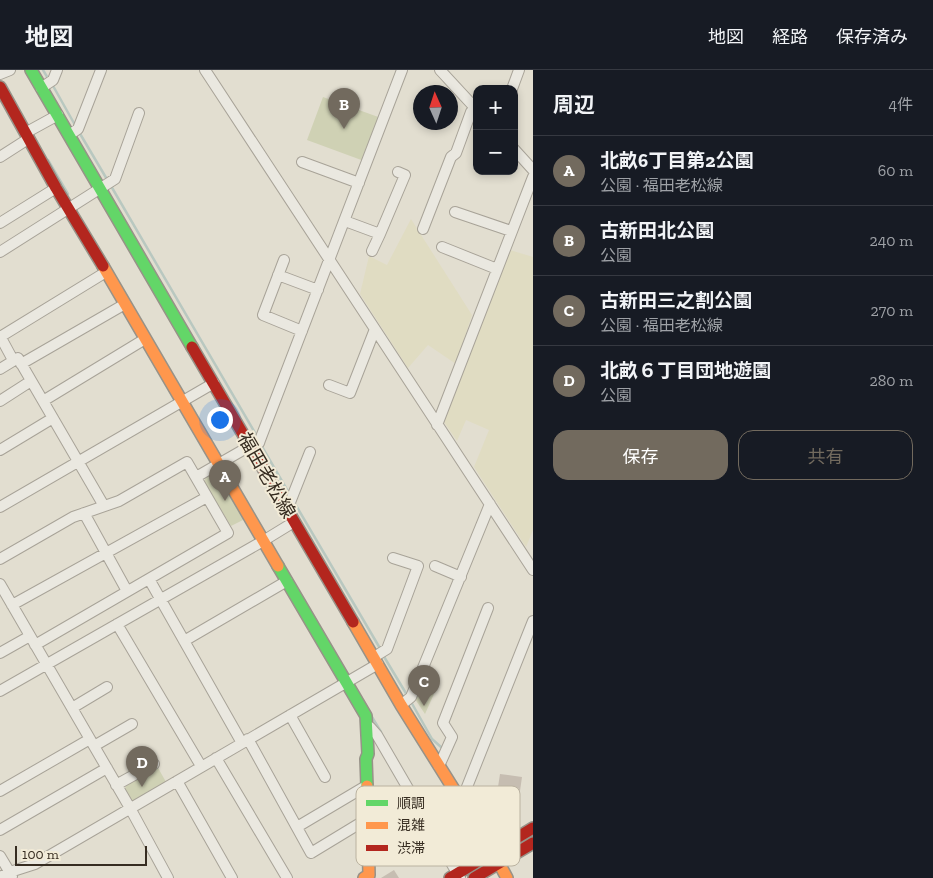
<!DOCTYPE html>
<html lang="ja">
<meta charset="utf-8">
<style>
body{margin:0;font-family:"Zilla Slab","Noto Sans JP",serif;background:#20242c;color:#f1f3f6}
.controls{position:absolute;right:15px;top:15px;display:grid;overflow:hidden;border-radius:10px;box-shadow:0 2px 8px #0003}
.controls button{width:45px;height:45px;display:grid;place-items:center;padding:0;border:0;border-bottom:1px solid #363941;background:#171b24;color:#f1f3f6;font:25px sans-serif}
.compass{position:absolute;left:413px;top:15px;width:45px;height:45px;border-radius:50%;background:#171b24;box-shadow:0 2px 8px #0003;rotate:357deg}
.scale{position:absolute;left:15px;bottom:12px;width:132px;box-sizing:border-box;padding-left:5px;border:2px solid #362c21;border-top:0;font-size:14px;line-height:18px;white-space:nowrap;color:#362c21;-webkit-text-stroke:4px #f2ebd7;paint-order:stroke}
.you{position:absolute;left:219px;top:349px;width:18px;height:18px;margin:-12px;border:4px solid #fff;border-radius:50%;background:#1a73e8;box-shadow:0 0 0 8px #1a73e833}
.badge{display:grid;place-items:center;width:32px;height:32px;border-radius:50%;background:#726a5e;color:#fff;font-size:16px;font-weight:700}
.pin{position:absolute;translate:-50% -41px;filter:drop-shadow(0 1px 2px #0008)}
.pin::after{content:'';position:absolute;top:26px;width:18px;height:15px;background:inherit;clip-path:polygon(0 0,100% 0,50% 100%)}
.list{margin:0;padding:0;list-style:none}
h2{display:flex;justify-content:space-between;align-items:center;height:65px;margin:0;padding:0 20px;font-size:21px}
h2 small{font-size:16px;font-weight:400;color:#9ea1a6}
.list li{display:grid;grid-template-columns:32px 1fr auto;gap:15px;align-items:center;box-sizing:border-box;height:70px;padding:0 20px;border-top:1px solid #363941}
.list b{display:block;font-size:19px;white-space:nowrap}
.list p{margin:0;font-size:16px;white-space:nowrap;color:#9ea1a6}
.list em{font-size:16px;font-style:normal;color:#9ea1a6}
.actions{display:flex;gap:10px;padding:15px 20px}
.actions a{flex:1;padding:11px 0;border:1px solid #726a5e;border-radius:15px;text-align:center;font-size:18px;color:#726a5e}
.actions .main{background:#726a5e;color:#fff}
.map{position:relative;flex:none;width:533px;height:808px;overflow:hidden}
header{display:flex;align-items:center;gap:30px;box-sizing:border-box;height:70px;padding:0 25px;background:#171b24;border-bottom:1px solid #363941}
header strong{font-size:24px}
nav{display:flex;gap:28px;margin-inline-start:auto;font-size:18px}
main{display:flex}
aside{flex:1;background:#171b24}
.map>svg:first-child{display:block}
.farmland{fill:#e0dcc2}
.green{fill:#cfd1b4}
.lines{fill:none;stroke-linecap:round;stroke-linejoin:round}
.stream{stroke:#b9c8c0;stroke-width:2.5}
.building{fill:#c6bdb1}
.street-casing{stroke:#a8a398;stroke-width:12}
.fast-casing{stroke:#979288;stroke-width:14}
.slow-casing{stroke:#979288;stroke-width:14}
.jam-casing{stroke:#979288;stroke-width:14}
.street{stroke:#eae8e0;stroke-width:10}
.fast{stroke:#63d668;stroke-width:11}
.slow{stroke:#ff974d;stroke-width:11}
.jam{stroke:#b3261e;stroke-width:11}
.labels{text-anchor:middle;stroke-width:4;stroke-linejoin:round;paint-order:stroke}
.street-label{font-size:19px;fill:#362c21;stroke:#f2ebd7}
.key{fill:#f2ebd7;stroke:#bab2a0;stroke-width:1}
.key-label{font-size:14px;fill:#362c21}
</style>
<header>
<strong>地図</strong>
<nav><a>地図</a><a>経路</a><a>保存済み</a></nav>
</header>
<main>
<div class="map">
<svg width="533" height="808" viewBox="0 0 533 808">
<rect width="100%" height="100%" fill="#e2ded0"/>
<!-- farmland -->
<path class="farmland" d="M 411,149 L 472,245 L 456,294 L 428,275 L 408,298 L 360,224 L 369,186 L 387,195 Z
M 510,180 L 533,187 L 533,460 L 526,477 L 474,397 L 489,360 L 466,350 L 457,371 L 444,352 Z"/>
<!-- green -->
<path class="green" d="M 323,27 L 381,48 L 364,91 L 307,70 Z
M 216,401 L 245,449 L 231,456 L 204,412 L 206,406 Z
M 420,618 L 434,624 L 425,644 L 415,629 Z
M 157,696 L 166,712 L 130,734 L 125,720 L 126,713 Z"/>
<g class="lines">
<!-- stream -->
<path class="stream" d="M 43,0 L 49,10
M 52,14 L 75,55
M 79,62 L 108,111
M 48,90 L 68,124
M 111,116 L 258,368
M 261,375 L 290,425
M 294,432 L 381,580
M 383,585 L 407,625
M 410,630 L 432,669 L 441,677
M 372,647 L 381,662"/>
</g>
<!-- building -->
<path class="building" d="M 500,704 L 522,707 L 520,721 L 498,717 Z
M 394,800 L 399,808 L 381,808 Z"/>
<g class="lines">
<!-- street casing -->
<g class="street-casing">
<path id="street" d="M 205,0 L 533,500
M 440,0 L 477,40
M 0,4 L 10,0
M 41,18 L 53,10 L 57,0
M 512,19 L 519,0
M 27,62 L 58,45
M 69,65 L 78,59 L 101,0
M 514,79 L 533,100
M 0,87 L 28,69
M 302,92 L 359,113
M 455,142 L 511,161
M 345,151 L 380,164 L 405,105 L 398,102
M 0,153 L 56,118
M 423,159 L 451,87 L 456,83 L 471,42 L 475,38
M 442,177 L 497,199
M 372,181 L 380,164
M 0,182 L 115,109 L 139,43
M 284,190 L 263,245 L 302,261
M 278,205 L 318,220
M 0,266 L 13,290
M 0,267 L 106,202
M 21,294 L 125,234
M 0,299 L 18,288 L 104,436
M 329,315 L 350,323 L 375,259
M 0,331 L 31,311
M 43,331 L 145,269
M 437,355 L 533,107
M 251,378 L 259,373 L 260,370 L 402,0
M 0,380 L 53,348
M 196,407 L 250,376
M 0,437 L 214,313
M 287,440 L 310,382
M 84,443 L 127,521
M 0,489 L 73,447 L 119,431 L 187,392 L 228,463 L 35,575
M 435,496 L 461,507
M 149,509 L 242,673
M 0,514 L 130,738 L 168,808
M 12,535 L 207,427
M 117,554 L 201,696
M 184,571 L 287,511
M 0,583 L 30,566
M 374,587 L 387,579 L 418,496 L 393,488
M 0,621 L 263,471 L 294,452
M 401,635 L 411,627 L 490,434
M 72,638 L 107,617
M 290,645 L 325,707
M 370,657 L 377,665 L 460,808
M 248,669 L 311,783 L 367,749
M 94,676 L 132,654
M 216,688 L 287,808
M 439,696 L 452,667 L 443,653 L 488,538
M 177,711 L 232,808
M 116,715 L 154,694
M 0,721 L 90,669
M 461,732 L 533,551
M 297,757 L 366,716
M 0,760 L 107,698
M 0,786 L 12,806
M 0,807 L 10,802 L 35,794 L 378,594"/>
</g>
<!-- fast casing -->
<g class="fast-casing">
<path id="fast" d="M 31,0 L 192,277
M 278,496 L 366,646 L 368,684 L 366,689 L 367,716"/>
</g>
<!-- slow casing -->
<g class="slow-casing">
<path id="slow" d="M 103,196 L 278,496
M 353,552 L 401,635 L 493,782 L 507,808
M 364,808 L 369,805 L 367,716"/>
</g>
<!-- jam casing -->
<g class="jam-casing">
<path id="jam" d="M 0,17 L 56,118 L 103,196
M 192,277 L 353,552
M 450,808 L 533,758
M 474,808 L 533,773"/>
</g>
<!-- street -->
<use href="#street" class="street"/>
<!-- fast -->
<use href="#fast" class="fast"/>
<!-- slow -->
<use href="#slow" class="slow"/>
<!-- jam -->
<use href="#jam" class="jam"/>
</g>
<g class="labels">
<!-- street labels -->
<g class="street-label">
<text transform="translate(267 405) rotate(60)" y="7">福田老松線</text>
</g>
</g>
<!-- legend -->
<rect x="356" y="716" width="164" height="80" rx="8" class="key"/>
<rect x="366" y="730" width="22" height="6" fill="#63d668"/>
<rect x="366" y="752" width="22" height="7" fill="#ff974d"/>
<rect x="366" y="775" width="22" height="6" fill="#b3261e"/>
<g class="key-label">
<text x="397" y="738">順調</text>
<text x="397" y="760">混雑</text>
<text x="397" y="783">渋滞</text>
</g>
</svg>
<div class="controls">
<button>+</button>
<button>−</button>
</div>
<svg class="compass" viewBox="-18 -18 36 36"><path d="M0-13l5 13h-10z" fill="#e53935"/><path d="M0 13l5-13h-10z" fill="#9ea1a6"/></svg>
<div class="scale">100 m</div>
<div class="you"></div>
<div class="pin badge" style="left:225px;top:431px">A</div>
<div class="pin badge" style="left:344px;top:59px">B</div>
<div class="pin badge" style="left:424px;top:636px">C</div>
<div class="pin badge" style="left:142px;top:717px">D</div>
</div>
<aside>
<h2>周辺<small>4件</small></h2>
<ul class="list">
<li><span class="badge">A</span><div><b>北畝6丁目第2公園</b><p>公園 · 福田老松線</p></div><em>60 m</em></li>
<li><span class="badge">B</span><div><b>古新田北公園</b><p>公園</p></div><em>240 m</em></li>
<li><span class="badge">C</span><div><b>古新田三之割公園</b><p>公園 · 福田老松線</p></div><em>270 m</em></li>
<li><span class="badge">D</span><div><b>北畝６丁目団地遊園</b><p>公園</p></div><em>280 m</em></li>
</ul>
<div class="actions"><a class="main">保存</a><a>共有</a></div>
</aside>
</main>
